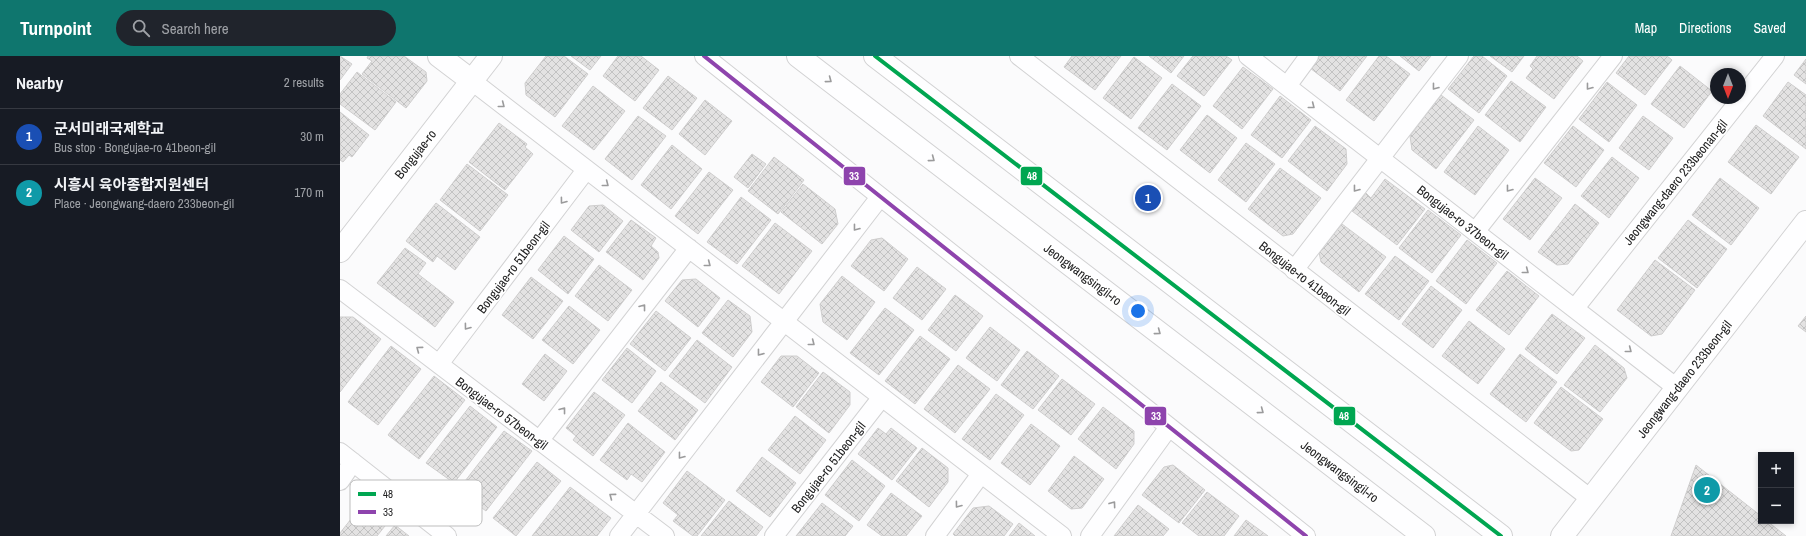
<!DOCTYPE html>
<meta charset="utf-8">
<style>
body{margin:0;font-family:"Archivo Narrow","Noto Sans KR",sans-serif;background:#20242c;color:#f1f3f6}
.controls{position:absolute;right:12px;bottom:12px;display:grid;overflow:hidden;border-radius:0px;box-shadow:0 2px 6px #0003}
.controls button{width:36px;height:36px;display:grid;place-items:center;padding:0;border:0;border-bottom:1px solid #363941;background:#171b24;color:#f1f3f6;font:20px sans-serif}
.compass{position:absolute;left:1370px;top:12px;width:36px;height:36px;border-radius:50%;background:#171b24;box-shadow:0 2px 6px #0003;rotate:180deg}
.you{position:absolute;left:798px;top:255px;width:14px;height:14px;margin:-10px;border:3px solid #fff;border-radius:50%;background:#1a73e8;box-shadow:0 0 0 6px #1a73e833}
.badge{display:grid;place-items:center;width:26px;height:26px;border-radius:50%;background:#0f766e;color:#fff;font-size:13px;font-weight:700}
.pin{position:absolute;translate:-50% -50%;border:2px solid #fff;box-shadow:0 1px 4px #0006}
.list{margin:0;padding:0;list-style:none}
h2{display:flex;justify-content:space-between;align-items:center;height:52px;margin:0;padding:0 16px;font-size:17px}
h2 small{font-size:13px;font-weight:400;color:#9ea1a6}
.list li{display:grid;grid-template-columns:26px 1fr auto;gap:12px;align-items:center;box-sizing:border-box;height:56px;padding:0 16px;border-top:1px solid #363941}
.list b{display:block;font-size:15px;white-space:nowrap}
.list p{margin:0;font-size:13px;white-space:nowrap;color:#9ea1a6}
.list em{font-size:13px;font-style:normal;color:#9ea1a6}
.icon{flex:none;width:22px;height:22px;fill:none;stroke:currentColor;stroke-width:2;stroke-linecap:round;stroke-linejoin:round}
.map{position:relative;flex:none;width:1466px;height:480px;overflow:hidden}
header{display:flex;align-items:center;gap:24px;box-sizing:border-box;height:56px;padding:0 20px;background:#0f766e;color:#fff}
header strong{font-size:19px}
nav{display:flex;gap:22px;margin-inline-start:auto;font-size:14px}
.search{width:280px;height:36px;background:#20242c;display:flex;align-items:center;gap:10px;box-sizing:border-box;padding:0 14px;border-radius:22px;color:#9ea1a6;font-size:15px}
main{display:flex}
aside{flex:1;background:#171b24}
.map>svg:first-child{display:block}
.building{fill:url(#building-cross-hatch);stroke:#cfcece}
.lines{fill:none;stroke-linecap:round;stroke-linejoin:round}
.street-casing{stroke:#d2d2d3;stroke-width:20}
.secondary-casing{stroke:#d2d2d3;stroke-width:24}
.street{stroke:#fefeff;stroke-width:18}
.secondary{stroke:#fefeff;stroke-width:22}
.bus-1-casing{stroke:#fff;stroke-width:7}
.bus-2-casing{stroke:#fff;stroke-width:7}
.bus-1{stroke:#00a651;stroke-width:4}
.bus-2{stroke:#8e44ad;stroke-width:4}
.oneway{stroke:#9b9b9c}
.labels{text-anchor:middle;stroke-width:3.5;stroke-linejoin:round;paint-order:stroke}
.street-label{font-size:13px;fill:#222223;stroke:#fff}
.key{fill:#fff;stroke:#bdbdbd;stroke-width:1}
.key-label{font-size:11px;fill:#222223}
.line-badge{stroke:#fff;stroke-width:1.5}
.badge-label{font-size:11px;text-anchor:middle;font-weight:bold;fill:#fff}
</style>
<header>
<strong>Turnpoint</strong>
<div class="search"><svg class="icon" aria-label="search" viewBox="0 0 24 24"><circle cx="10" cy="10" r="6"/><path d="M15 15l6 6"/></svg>Search here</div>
<nav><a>Map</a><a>Directions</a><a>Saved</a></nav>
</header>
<main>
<aside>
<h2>Nearby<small>2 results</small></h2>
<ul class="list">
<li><span class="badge" style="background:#1a4fb4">1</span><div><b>군서미래국제학교</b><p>Bus stop · Bongujae-ro 41beon-gil</p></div><em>30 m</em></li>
<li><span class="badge" style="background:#0f9aa8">2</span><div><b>시흥시 육아종합지원센터</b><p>Place · Jeongwang-daero 233beon-gil</p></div><em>170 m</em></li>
</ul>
</aside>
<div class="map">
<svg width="1466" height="480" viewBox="0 0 1466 480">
<defs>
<pattern id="building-cross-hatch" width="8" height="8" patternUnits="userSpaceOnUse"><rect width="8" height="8" fill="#e3e2e2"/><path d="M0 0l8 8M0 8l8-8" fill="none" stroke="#c2c2c2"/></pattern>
</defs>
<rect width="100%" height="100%" fill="#fbfbfc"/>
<!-- building -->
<path class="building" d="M 0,0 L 12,8 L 0,24 Z
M 28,0 L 64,0 L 86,16 L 87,25 L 66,52 L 22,18 L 32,5 L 27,2 Z
M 206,0 L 224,0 L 248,18 L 215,61 L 186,39 L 185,27 Z
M 231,0 L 261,0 L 250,14 Z
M 278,0 L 301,0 L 319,14 L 295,45 L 263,20 Z
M 732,0 L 781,0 L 755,34 L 724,11 Z
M 809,0 L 844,0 L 831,17 Z
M 853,0 L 886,0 L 892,4 L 864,40 L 837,20 Z
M 973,0 L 1027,0 L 1000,35 L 966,9 Z
M 1039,0 L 1046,0 L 1070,18 L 1034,65 L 1006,44 Z
M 1060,0 L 1091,0 L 1079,15 Z
M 1134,0 L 1142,0 L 1167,20 L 1139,57 L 1108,33 Z
M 1150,0 L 1184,0 L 1172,16 Z
M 1197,0 L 1237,0 L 1243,5 L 1214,43 L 1186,22 L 1193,13 L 1190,10 Z
M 1289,0 L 1327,0 L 1332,4 L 1305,39 L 1276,17 Z
M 794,1 L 822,22 L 791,63 L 763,42 Z
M 1466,3 L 1466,28 L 1454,19 Z
M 1340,10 L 1372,35 L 1344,72 L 1311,48 Z
M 903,11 L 933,33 L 902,73 L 873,50 Z
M 17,16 L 56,46 L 35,74 L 0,48 L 0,38 Z
M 328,20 L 357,42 L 332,74 L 303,52 Z
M 1171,25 L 1206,51 L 1180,86 L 1145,59 Z
M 1267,26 L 1297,49 L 1269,86 L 1239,63 Z
M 1448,26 L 1466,39 L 1466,93 L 1423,60 Z
M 832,28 L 861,50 L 827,94 L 798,72 Z
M 253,30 L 285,55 L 254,94 L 222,70 Z
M 1101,39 L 1134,64 L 1096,113 L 1072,94 L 1070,80 Z
M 940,40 L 971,64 L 942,102 L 911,79 Z
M 365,44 L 392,65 L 365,99 L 339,78 Z
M 0,56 L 29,79 L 12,101 L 9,99 L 3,106 L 0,104 Z
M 867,59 L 897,82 L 870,117 L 840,94 Z
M 298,60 L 326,80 L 292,124 L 265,103 Z
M 1303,60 L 1333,82 L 1309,114 L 1279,92 Z
M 159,67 L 187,88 L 185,91 L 193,98 L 165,134 L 129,106 Z
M 1416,69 L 1459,101 L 1431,138 L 1388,106 Z
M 975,70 L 1006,93 L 1007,108 L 987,135 L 948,105 Z
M 1138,70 L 1169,94 L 1135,139 L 1104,116 Z
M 1233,70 L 1264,94 L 1236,131 L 1204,107 Z
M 906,87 L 935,108 L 906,146 L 878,124 Z
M 332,89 L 362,113 L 331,153 L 301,129 Z
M 412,98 L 426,108 L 408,132 L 394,121 Z
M 434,101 L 464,124 L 438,158 L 408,135 Z
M 1272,101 L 1299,122 L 1269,162 L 1241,140 Z
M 127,108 L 168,139 L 140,175 L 100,144 Z
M 940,112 L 981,142 L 953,178 L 943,180 L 908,153 Z
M 369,116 L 393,134 L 358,178 L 335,160 Z
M 1195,122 L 1222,142 L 1190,184 L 1163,163 Z
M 1380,122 L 1419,152 L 1391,189 L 1352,159 Z
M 1045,123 L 1085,153 L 1057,189 L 1012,155 L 1026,137 L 1031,142 Z
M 463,128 L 495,153 L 498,168 L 482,188 L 441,156 Z
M 401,141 L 431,164 L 397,208 L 367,186 Z
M 96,147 L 140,181 L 115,214 L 97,200 L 93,206 L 66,185 Z
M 1235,148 L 1259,167 L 1228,208 L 1217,209 L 1198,196 Z
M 263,149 L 283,165 L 259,196 L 231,174 L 249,150 Z
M 1088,154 L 1121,179 L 1092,217 L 1059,192 Z
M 291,164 L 316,182 L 311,190 L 318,196 L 319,202 L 303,224 L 266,196 Z
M 1348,164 L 1387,193 L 1357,232 L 1318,202 Z
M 435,167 L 472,195 L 439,238 L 402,210 Z
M 1002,168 L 1046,201 L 1019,236 L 981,206 L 979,196 Z
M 224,180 L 254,203 L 228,238 L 198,214 Z
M 542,182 L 568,203 L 544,235 L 511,210 L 531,184 Z
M 1127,184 L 1157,207 L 1126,248 L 1096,225 Z
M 65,192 L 86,207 L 78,218 L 114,246 L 95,271 L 37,227 Z
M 1055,200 L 1089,225 L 1059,264 L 1025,238 Z
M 1315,204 L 1355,234 L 1322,278 L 1311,280 L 1277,254 Z
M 259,209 L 292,234 L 268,265 L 235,240 Z
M 577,211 L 606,233 L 582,264 L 553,242 Z
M 1167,215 L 1199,240 L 1169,279 L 1136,254 Z
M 502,220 L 535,246 L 507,284 L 483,266 L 480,248 Z
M 191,221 L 223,245 L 193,283 L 162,259 Z
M 356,223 L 380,242 L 358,271 L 325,245 L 342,224 Z
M 1091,230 L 1122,254 L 1093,292 L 1062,268 Z
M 615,239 L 643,260 L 616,295 L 588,274 Z
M 388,244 L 410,260 L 412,276 L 393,301 L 362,277 Z
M 229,250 L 260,274 L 233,308 L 202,284 Z
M 545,252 L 574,274 L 539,319 L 510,297 Z
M 316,255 L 351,282 L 325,315 L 290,288 Z
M 1212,258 L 1245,282 L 1217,318 L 1185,293 Z
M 1466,260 L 1466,276 L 1458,270 Z
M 0,261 L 13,261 L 41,283 L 0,336 Z
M 1129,265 L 1165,293 L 1138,328 L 1102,300 Z
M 650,271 L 680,294 L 657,325 L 626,302 Z
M 580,280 L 610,303 L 575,348 L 545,325 Z
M 357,284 L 392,311 L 365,347 L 329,320 Z
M 1255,289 L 1284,312 L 1287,322 L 1260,356 L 1224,329 Z
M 51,290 L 81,313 L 38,369 L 8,346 Z
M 287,292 L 316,315 L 292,347 L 262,324 Z
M 687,295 L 719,320 L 693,353 L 661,329 Z
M 205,298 L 227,315 L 204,345 L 182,328 Z
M 1180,298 L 1217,326 L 1186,366 L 1150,338 Z
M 441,300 L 457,300 L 479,317 L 453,351 L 421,326 Z
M 618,309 L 650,333 L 615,377 L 584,353 Z
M 483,316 L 510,336 L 510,349 L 489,377 L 456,351 Z
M 94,320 L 125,344 L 79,403 L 48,379 Z
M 722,323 L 755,348 L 731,379 L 698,354 Z
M 321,326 L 358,354 L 335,384 L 298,355 Z
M 1221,331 L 1263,363 L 1239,394 L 1231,395 L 1194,367 Z
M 254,336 L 285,359 L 253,400 L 233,384 L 236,380 L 226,372 Z
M 656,338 L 684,359 L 650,404 L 622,383 Z
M 130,350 L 157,371 L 114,427 L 86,407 Z
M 763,351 L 794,375 L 794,388 L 776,413 L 738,383 Z
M 455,360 L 486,384 L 460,418 L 428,394 Z
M 288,367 L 325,396 L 302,426 L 291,418 L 287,424 L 260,404 Z
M 691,368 L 720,390 L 690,429 L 661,407 Z
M 538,372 L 546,378 L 551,372 L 577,392 L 552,424 L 518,398 Z
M 164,375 L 192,395 L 146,455 L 118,434 Z
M 582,392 L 608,412 L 608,426 L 589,451 L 556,425 Z
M 734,400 L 764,423 L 742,452 L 731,453 L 708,435 Z
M 422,401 L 456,427 L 430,461 L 396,435 Z
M 512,404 L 545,430 L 519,465 L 485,439 Z
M 197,406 L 221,425 L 176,480 L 153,462 Z
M 833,409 L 865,434 L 839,467 L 802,439 L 824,411 Z
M 1356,409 L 1421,460 L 1421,465 L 1427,465 L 1446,480 L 1331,480 Z
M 347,415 L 385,444 L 357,480 L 353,480 L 333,465 L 338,459 L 323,447 Z
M 230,431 L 271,462 L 257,480 L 192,480 Z
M 867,436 L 899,460 L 884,480 L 859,480 L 842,467 Z
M 551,437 L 582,460 L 566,480 L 542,480 L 527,469 Z
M 389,445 L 423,471 L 416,480 L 361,480 Z
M 482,447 L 513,470 L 505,480 L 456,480 Z
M 28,448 L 49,465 L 37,480 L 0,480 L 0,477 L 22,449 Z
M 798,449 L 829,473 L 823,480 L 774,480 Z
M 649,450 L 673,468 L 664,480 L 615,480 L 613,478 L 633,452 Z
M 906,464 L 928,480 L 894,480 Z
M 679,467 L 695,480 L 669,480 Z
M 55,469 L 69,480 L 46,480 Z"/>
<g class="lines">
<!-- street casing -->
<g class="street-casing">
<path id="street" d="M 364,0 L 966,480
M 679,0 L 1251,443
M 908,0 L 1337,332
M 132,25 L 722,480
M 947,30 L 969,0
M 1135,176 L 1273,0
M 954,214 L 1119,0
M 0,233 L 325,480
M 1235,252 L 1435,0
M 99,308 L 246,114
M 199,385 L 349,192
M 0,396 L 107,480
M 0,425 L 13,406
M 279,480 L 540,141
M 434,480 L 542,341
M 595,480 L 641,418
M 750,480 L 829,371"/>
</g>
<!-- secondary casing -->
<g class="secondary-casing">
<path id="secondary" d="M 99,0 L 132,25
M 458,0 L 1084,480
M 535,0 L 1161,480
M 0,195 L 151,0
M 1222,480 L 1466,166"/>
</g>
<!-- street -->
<use href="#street" class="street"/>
<!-- secondary -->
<use href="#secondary" class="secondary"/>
<!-- bus-1 casing -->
<g class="bus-1-casing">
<path id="bus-1" d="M 535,0 L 1161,480"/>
</g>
<!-- bus-2 casing -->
<g class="bus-2-casing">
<path id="bus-2" d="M 364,0 L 966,480"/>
</g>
<!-- bus-1 -->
<use href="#bus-1" class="bus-1"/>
<!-- bus-2 -->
<use href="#bus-2" class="bus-2"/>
</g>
<!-- one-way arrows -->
<defs><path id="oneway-chevron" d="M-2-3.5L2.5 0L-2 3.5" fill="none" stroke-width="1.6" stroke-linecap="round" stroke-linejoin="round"/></defs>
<g class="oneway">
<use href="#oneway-chevron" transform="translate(489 24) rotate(37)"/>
<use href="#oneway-chevron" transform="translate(1095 31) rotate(128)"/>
<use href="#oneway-chevron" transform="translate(1249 31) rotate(128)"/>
<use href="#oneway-chevron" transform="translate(162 49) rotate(38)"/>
<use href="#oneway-chevron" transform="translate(972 50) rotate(38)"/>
<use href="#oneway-chevron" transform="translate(592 103) rotate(37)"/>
<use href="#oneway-chevron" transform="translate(266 128) rotate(38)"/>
<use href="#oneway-chevron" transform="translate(1016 133) rotate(128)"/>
<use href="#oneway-chevron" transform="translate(1169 133) rotate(128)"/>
<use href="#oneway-chevron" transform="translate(223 145) rotate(127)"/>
<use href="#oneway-chevron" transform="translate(516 172) rotate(128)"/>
<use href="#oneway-chevron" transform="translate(368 208) rotate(38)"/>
<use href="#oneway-chevron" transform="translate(1186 215) rotate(38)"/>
<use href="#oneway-chevron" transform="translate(303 251) rotate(-52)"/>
<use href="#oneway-chevron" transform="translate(127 271) rotate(127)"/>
<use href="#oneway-chevron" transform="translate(818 276) rotate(37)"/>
<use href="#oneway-chevron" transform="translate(472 287) rotate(38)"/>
<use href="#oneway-chevron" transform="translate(79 293) rotate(-143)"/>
<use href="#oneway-chevron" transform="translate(1289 294) rotate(38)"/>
<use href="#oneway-chevron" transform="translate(420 297) rotate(128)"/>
<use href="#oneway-chevron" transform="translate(223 354) rotate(-52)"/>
<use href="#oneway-chevron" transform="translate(921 355) rotate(37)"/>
<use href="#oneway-chevron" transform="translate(341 400) rotate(128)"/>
<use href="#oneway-chevron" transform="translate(272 440) rotate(-143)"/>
<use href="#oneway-chevron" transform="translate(773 448) rotate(-54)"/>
<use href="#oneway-chevron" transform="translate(618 449) rotate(127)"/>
</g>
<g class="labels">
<!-- street labels -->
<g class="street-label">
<text transform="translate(75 98) rotate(-52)" y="5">Bongujae-ro</text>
<text transform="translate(1335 126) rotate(-51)" y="5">Jeongwang-daero 233beonan-gil</text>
<text transform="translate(1123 166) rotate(38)" y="5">Bongujae-ro 37beon-gil</text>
<text transform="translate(173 211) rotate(-53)" y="5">Bongujae-ro 51beon-gil</text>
<text transform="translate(743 218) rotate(37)" y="5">Jeongwangsingil-ro</text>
<text transform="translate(965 222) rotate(38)" y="5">Bongujae-ro 41beon-gil</text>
<text transform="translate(1344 323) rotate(-52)" y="5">Jeongwang-daero 233beon-gil</text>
<text transform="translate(162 357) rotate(37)" y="5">Bongujae-ro 57beon-gil</text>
<text transform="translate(488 411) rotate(-52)" y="5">Bongujae-ro 51beon-gil</text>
<text transform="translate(1000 415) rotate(37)" y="5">Jeongwangsingil-ro</text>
</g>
</g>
<!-- legend -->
<rect x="10" y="424" width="132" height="46" rx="6" class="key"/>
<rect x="18" y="436" width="18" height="4" fill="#00a651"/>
<rect x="18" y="454" width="18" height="4" fill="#8e44ad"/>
<g class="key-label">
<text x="43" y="442">48</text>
<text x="43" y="460">33</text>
</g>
<g class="line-badge">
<rect x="503" y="110" width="23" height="20" rx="4" fill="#8e44ad"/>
<rect x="680" y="110" width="23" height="20" rx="4" fill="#00a651"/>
<rect x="804" y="350" width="23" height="20" rx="4" fill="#8e44ad"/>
<rect x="993" y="350" width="23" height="20" rx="4" fill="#00a651"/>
</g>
<g class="badge-label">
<text x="514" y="124">33</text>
<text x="692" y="124">48</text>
<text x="816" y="364">33</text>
<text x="1004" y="364">48</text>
</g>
</svg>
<div class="controls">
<button>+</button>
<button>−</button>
</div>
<svg class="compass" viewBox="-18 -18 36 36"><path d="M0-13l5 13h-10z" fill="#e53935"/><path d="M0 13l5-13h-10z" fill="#9ea1a6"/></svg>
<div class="you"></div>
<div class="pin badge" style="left:808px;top:142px;background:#1a4fb4">1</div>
<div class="pin badge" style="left:1367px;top:434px;background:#0f9aa8">2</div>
</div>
</main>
